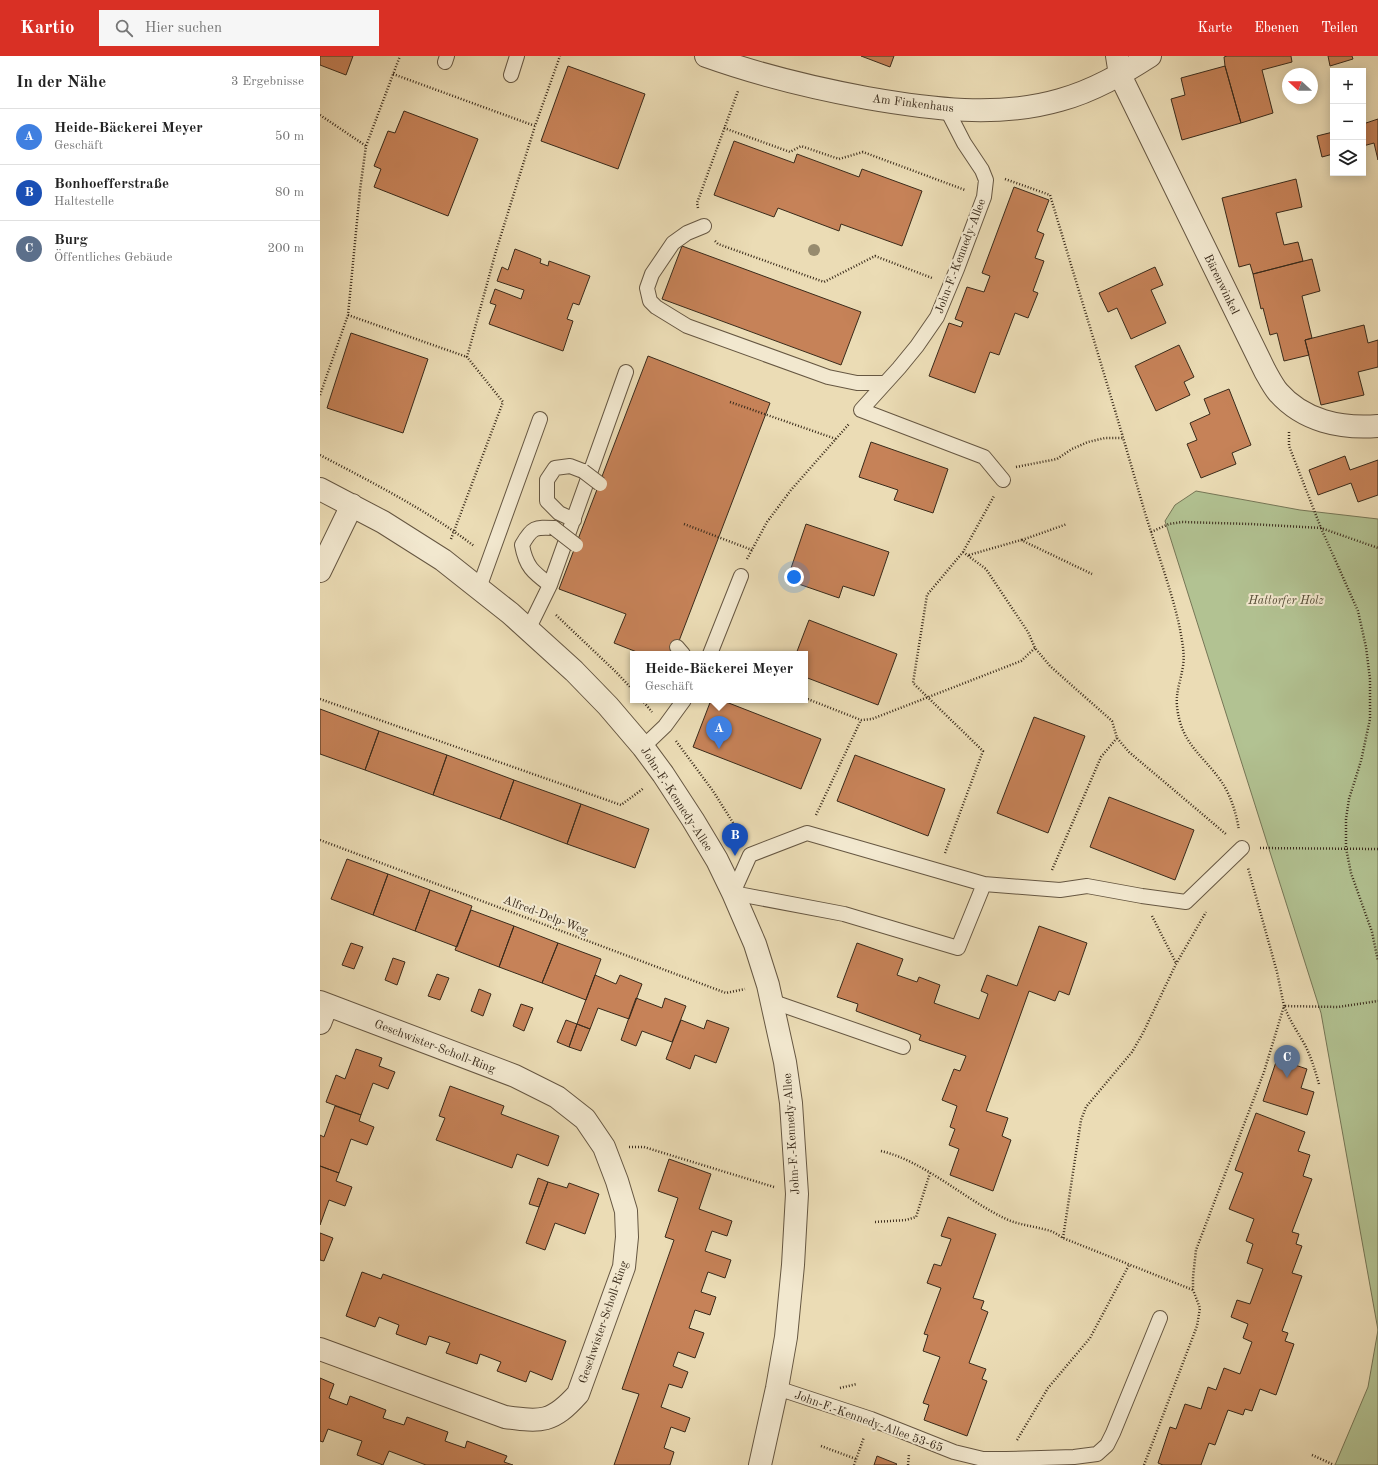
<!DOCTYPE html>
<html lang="de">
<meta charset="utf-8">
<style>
body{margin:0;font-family:"Old Standard TT",serif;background:#f6f6f6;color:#222}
.controls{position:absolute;right:12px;top:12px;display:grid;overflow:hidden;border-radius:0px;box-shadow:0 2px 10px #0003}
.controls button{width:36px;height:36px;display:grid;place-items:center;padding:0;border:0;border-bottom:1px solid #e0e0e0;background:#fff;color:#222;font:20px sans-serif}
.compass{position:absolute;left:962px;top:12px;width:36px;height:36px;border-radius:50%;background:#fff;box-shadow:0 2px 10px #0003;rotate:291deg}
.you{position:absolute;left:474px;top:521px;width:14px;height:14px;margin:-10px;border:3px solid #fff;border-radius:50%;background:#1a73e8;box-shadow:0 0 0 6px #1a73e833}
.badge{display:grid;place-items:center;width:26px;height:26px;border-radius:50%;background:#d93025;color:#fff;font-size:13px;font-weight:700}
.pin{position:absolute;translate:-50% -33px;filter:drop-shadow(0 1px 2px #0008)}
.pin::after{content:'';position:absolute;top:21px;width:14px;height:12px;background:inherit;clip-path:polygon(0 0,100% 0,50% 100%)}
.popup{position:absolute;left:310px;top:595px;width:178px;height:52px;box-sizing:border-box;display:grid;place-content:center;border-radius:0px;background:#fff;filter:drop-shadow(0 1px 3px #0005);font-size:13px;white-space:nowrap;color:#767676}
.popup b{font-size:15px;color:#222}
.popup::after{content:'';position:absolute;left:50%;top:100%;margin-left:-8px;border:8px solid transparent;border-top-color:#fff}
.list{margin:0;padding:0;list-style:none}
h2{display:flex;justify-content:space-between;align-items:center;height:52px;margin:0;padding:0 16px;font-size:17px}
h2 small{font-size:13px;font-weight:400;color:#767676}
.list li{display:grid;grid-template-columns:26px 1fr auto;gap:12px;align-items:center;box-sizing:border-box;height:56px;padding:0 16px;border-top:1px solid #e0e0e0}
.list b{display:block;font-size:15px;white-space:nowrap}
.list p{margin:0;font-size:13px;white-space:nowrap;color:#767676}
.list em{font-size:13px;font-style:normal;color:#767676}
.icon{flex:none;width:22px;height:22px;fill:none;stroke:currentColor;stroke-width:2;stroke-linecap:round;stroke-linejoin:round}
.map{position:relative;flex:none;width:1058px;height:1409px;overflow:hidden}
header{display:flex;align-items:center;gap:24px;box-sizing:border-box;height:56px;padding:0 20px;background:#d93025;color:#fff}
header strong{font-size:19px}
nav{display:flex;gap:22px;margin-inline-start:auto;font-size:14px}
.search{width:280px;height:36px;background:#f6f6f6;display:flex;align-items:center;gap:10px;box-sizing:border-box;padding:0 14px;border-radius:0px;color:#767676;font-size:15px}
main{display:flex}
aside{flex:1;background:#fff}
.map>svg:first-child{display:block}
.green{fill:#b2c292;stroke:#767656}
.building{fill:#c68258;stroke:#3a2b1b}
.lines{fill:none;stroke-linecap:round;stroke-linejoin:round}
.service-casing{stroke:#665742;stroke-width:16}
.minor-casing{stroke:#665742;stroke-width:24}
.path{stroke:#3a2b1b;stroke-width:2.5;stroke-dasharray:1 2;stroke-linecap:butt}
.service{stroke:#f2e8cf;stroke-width:14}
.minor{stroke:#f2e8cf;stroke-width:22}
.service-bridge-casing{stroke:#665742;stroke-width:16;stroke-linecap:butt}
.service-bridge{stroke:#f2e8cf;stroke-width:14}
.tree{fill:#978b6e}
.labels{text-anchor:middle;stroke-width:4;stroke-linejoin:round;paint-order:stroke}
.street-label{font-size:12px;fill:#3a2b1b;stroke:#f2e8cf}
.park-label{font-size:12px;font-style:italic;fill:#524933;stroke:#f2e8cf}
</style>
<header>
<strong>Kartio</strong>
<div class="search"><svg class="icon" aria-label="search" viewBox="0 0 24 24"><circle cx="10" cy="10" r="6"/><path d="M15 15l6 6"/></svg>Hier suchen</div>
<nav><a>Karte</a><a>Ebenen</a><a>Teilen</a></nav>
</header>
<main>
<aside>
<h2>In der Nähe<small>3 Ergebnisse</small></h2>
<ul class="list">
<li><span class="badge" style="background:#3f7fe0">A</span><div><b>Heide-Bäckerei Meyer</b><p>Geschäft</p></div><em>50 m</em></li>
<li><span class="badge" style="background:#1a4fb4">B</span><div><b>Bonhoefferstraße</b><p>Haltestelle</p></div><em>80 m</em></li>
<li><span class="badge" style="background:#5c6f8a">C</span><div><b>Burg</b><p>Öffentliches Gebäude</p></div><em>200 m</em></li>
</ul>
</aside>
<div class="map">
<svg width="1058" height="1409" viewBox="0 0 1058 1409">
<rect width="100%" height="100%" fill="#ebdcb5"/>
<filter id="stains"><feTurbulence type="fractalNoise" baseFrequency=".005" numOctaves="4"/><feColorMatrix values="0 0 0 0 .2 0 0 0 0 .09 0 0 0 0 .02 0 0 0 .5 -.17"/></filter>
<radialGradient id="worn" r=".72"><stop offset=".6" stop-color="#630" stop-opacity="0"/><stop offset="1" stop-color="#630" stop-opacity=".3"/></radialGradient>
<!-- green -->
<path class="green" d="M 876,435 L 980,454 L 1058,463 L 1058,1409 L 1015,1409 L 1048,1331 L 1058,1274 L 1001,957 L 845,465 L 855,449 Z"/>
<!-- building -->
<path class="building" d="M 0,0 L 33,0 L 26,19 L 0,9 Z
M 541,0 L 574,0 L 570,11 Z
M 907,0 L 971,0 L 972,6 L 942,14 L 953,57 L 921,67 L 905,10 L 904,1 Z
M 1008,0 L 1032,0 L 1033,3 L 1010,10 Z
M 248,10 L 325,38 L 298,113 L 221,85 Z
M 905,10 L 921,67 L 862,84 L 851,43 L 865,39 L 861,22 Z
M 84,55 L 158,83 L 128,160 L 54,131 L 61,113 L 54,110 L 68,75 L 75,77 Z
M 1058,63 L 1058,104 L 1054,87 L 1043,90 L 1043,68 Z
M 1013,76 L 1013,98 L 1002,101 L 997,80 Z
M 414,85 L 474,107 L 477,98 L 539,121 L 542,113 L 602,135 L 582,190 L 521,168 L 519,175 L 458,152 L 454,161 L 394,139 Z
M 976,123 L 982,151 L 956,157 L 964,189 L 978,186 L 983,205 L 933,218 L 930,208 L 919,211 L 902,142 Z
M 694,131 L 729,144 L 717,175 L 724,178 L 715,202 L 724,205 L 713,235 L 718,237 L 708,262 L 695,257 L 679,299 L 670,296 L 655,337 L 609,320 L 629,267 L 641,271 L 643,266 L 635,263 L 647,231 L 664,236 L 670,220 L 662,217 Z
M 362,190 L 541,256 L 521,309 L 342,243 Z
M 195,193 L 221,203 L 220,207 L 228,210 L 229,205 L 270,220 L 259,249 L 253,247 L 247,263 L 253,265 L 243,295 L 169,268 L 176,249 L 170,247 L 175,233 L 201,243 L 204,234 L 177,225 L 182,211 L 188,214 Z
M 992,203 L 1000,235 L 982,240 L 992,282 L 985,284 L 989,299 L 964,305 L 957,277 L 950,279 L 943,252 L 941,253 L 933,218 Z
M 835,211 L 843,229 L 831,234 L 846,267 L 811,283 L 797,252 L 788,256 L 779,237 Z
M 1044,269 L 1048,287 L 1058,284 L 1058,311 L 1038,316 L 1044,339 L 1001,349 L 985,284 Z
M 31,277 L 108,303 L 83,377 L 7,352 Z
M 859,289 L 874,321 L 864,326 L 870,339 L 836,355 L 815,310 Z
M 328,300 L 450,347 L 354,598 L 322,598 L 294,587 L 306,558 L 239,533 Z
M 909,333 L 931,389 L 912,397 L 916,408 L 881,422 L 867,388 L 877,384 L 870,367 L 890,358 L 884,343 Z
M 551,386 L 628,413 L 613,457 L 574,444 L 578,434 L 539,421 Z
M 1025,400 L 1030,414 L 1058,404 L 1058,439 L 1038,446 L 1031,427 L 998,439 L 989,414 Z
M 486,468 L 569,496 L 554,540 L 523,530 L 519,542 L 467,524 Z
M 489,564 L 577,598 L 558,649 L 485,621 L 485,598 L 476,598 Z
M 391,644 L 401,644 L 501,683 L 481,733 L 373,691 Z
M 0,653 L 59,675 L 45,714 L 0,698 Z
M 714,661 L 765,680 L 728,777 L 677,757 Z
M 59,675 L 127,699 L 113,739 L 45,714 Z
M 127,699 L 194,724 L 180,763 L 113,739 Z
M 535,699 L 625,733 L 608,780 L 517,745 Z
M 194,724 L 261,748 L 247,788 L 180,763 Z
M 789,741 L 874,774 L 855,824 L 770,791 Z
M 261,748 L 329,773 L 315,812 L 247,788 Z
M 27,803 L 68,818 L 53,859 L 11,843 Z
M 68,818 L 110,834 L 95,875 L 53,859 Z
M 110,834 L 152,850 L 137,891 L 95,875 Z
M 151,854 L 194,870 L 179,911 L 135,894 Z
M 194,870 L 238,887 L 222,927 L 179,911 Z
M 719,870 L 767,887 L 749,939 L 739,935 L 735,945 L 709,935 L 666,1055 L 688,1062 L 682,1080 L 691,1084 L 673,1135 L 630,1119 L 639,1093 L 629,1089 L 635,1073 L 630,1071 L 637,1050 L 622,1044 L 634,1013 L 640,1015 L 646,1000 L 599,984 L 601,979 L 536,955 L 538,948 L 517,941 L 537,887 L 583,903 L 577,919 L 597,926 L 599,921 L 620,929 L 614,947 L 659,963 L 668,938 L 661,935 L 667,919 L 697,930 Z
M 31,887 L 43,891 L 34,913 L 22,909 Z
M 238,887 L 281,903 L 266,944 L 222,927 Z
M 73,902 L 85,906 L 77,929 L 65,924 Z
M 117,918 L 129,922 L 120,944 L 108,940 Z
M 275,919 L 296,928 L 300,919 L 322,928 L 309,963 L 278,952 L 270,973 L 257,968 Z
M 159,933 L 171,938 L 163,960 L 151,955 Z
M 316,942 L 342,952 L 345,942 L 366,950 L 352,986 L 322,975 L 316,990 L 301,984 Z
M 201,948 L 213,952 L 204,975 L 193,970 Z
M 246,964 L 257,968 L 249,991 L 237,986 Z
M 361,964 L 384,973 L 387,964 L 409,972 L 396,1007 L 375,999 L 370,1013 L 346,1003 Z
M 257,968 L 270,973 L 261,995 L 249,991 Z
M 36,993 L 62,1002 L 59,1010 L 75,1016 L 68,1033 L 53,1027 L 41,1059 L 6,1046 L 16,1019 L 25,1023 Z
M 957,1003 L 987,1013 L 981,1032 L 994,1036 L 987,1059 L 943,1045 Z
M 130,1030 L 184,1050 L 181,1058 L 239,1080 L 228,1110 L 197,1098 L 192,1112 L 116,1084 L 125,1062 L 119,1060 Z
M 15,1050 L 41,1059 L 39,1065 L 54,1071 L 47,1089 L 31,1083 L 19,1117 L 0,1110 L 0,1079 L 4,1081 Z
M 936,1057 L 985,1076 L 978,1095 L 990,1099 L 983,1120 L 992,1123 L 972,1176 L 979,1178 L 976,1188 L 982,1190 L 972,1217 L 982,1220 L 962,1275 L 968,1277 L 965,1285 L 974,1288 L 956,1339 L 940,1333 L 932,1355 L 925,1353 L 923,1359 L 908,1354 L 895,1389 L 889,1387 L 881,1409 L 843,1409 L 838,1407 L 850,1371 L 856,1373 L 865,1348 L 881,1353 L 888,1331 L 896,1334 L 904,1312 L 920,1318 L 932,1286 L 923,1282 L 928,1268 L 911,1261 L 917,1244 L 930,1248 L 943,1213 L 927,1207 L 933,1188 L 926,1185 L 934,1163 L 909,1153 L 923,1117 L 915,1114 Z
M 349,1103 L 391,1118 L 379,1153 L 412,1165 L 407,1180 L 392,1175 L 385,1195 L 411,1204 L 405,1222 L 388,1216 L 381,1236 L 396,1241 L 390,1259 L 375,1254 L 369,1272 L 384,1277 L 375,1302 L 358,1296 L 353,1310 L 368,1316 L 362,1332 L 349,1328 L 341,1351 L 370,1362 L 365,1376 L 351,1371 L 344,1392 L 354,1396 L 350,1409 L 294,1409 L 319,1338 L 302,1333 L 354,1184 L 345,1181 L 358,1142 L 338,1135 Z
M 0,1110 L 19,1117 L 16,1125 L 32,1131 L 25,1150 L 9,1144 L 0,1169 Z
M 218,1122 L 228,1126 L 219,1151 L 209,1148 Z
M 228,1126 L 247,1132 L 249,1127 L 279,1138 L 265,1178 L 235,1167 L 225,1194 L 206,1187 Z
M 628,1161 L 676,1178 L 653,1242 L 664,1245 L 661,1253 L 668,1256 L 649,1307 L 666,1313 L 662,1323 L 667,1325 L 647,1380 L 604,1364 L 609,1349 L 603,1347 L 620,1301 L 603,1295 L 608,1279 L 604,1278 L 621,1232 L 607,1227 L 614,1208 L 621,1210 L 631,1183 L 621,1180 Z
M 0,1177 L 13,1182 L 4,1205 L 0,1204 Z
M 42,1216 L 61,1223 L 63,1218 L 246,1285 L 232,1324 L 210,1315 L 206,1326 L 177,1315 L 181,1306 L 160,1298 L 157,1308 L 126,1297 L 130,1287 L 109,1280 L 106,1289 L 76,1278 L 79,1269 L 59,1261 L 55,1271 L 26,1260 Z
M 0,1322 L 14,1328 L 9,1342 L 27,1349 L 30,1340 L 66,1354 L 63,1362 L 84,1369 L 87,1361 L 128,1376 L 125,1385 L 145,1392 L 147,1385 L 187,1400 L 184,1406 L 193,1409 L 106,1409 L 69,1395 L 63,1409 L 37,1399 L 42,1385 L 8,1373 L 3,1386 L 0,1385 Z
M 557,1400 L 577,1408 L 576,1409 L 554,1409 Z"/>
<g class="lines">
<!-- service casing -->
<g class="service-casing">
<path id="service" d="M 125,6 L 127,0
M 191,19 L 197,0
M 626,52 L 644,87 L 662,114 L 666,124 L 664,141 L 637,213 L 617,261 L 597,290 L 579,312 L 541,354 L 664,401 L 683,424
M 384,170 L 367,177 L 353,187 L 332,218 L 327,232 L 330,245 L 336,251 L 367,270 L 508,321 L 537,327 L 564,327
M 254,464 L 239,457 L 227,445 L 227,424 L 235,412 L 250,410 L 263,415
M 230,529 C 213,516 206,511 202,489 C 212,471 215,471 234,472
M 159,532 L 220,363
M 208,574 L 230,529 L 306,316
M 357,591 L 363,598
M 390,598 L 421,520
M 323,691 L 345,670 L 364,644
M 664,828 L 638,892 L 524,858 L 413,837 L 430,799 L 487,777 L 664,828 L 740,834 L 767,830 L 822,840 L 866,846 L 922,792
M 451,945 L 583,991
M 457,1332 L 551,1363 L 634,1396 L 663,1403 L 686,1403 L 754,1401 L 777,1398 L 787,1389 L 793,1377 L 840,1262"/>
</g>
<!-- minor casing -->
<g class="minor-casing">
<path id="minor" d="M 386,0 C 439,19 493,32 547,42 C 610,53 678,62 740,44 C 773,35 802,18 830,0
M 797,0 L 800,19 L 945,315 C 949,322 953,330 958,336 C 983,365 1021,373 1058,370
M 0,433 L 63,466 L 123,504 L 190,557 L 254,615 L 288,650 L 323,691 L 343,718 L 373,764 L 397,804 L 413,837 L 435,888 L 448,929 L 465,1006 L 471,1047 L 477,1138 L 473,1209 L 466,1281 L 457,1332 L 440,1409
M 0,515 L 32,449
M 0,946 L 195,1020 L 237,1041 L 265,1063 L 284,1091 L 297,1125 L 306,1155 L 307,1181 L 304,1211 L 258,1338 C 232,1367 222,1366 185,1361 L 0,1293
M 0,967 L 7,949"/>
</g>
<!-- path -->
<path class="path" d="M 73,18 L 215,70
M 0,59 L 46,90
M 404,72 L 470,96 L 481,90 L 519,103 L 543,96 L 645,134
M 685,123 L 730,139 C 761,242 793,346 823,450 C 835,491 851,531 860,573 C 862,585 865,598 863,610 C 859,634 853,640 860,666 C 867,690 884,702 898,721 C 910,736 916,756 919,774
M 378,152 L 377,147 L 418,35
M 395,185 L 398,188 L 504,226 L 555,200 L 612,222
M 28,259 L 147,301
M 0,339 L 28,259 L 40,134 L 46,90 L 80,0
M 410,346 L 516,383
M 969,376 L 969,390 L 1001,472 L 1038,555 L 1046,591 L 1050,623 L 1050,663 L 1041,705 L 1029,743 L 1026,763 L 1026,792 L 1031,817 L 1052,876 L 1058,905
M 0,399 C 53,427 107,454 154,490
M 696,411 L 737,403 L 752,393 L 768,386 L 785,382 L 803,382
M 364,468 L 432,494
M 831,476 L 849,468 L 862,466 L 930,468 L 1001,472 L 1058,492
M 131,483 L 183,346 L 147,301 L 176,195 L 215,70 L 240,0
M 702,484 L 747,468
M 643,496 L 666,513 L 708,576 L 715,592 L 730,610 L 792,665 L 797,682 L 809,696 L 907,779
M 649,499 L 701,484 L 772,518
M 427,503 L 447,466 L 471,434 L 529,368
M 236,559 L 296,616 L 313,634
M 485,642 L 541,664 L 552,663 L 701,605 L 715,592
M 0,643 L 301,749 L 324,732
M 322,644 L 332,656
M 356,685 L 393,735 L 422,781
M 496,759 L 541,664
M 0,784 L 406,937 L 425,933
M 940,792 L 1058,793
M 625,797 L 663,695 L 593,627 L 607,539 L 643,496 L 674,440
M 732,814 L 781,701 L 797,682
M 832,860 L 856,907
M 999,1028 C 995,1014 991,1001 985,989 C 977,975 970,965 964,950 L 1018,951 L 1058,945
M 309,1091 L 324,1091 L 454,1131
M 561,1095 C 604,1105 644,1143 686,1163 C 699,1169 713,1170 727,1174 C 733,1175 738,1179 743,1182 L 873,1234
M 555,1166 L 586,1164 L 596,1161 L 610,1117
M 743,1182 L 761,1064 L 766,1051 L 812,996 L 823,977 L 856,908 L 886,856
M 520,1332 L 537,1328
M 697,1384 L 728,1332 L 770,1282 L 809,1209
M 501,1390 L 536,1403
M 992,1399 L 1014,1409
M 534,1409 L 544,1381
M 588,1409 L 589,1398
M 824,1409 L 877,1270 L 880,1252 L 873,1234 L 873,1221 L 876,1194 L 944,1016 L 964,950 L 957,916 L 928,812"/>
<!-- service -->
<use href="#service" class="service"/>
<!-- minor -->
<use href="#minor" class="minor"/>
<!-- service-bridge casing -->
<g class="service-bridge-casing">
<path id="service-bridge" d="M 263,415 L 280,428
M 234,472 L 256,489"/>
</g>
<!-- service-bridge -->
<use href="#service-bridge" class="service-bridge"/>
</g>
<!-- trees -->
<circle class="tree" cx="494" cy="194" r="6"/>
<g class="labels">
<!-- street labels -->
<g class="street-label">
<text transform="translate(593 47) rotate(7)" y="4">Am Finkenhaus</text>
<text transform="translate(640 200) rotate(-69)" y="4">John-F.-Kennedy-Allee</text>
<text transform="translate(902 228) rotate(64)" y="4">Bärenwinkel</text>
<text transform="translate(357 743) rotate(57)" y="4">John-F.-Kennedy-Allee</text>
<text transform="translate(226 859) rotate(21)" y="4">Alfred-Delp-Weg</text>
<text transform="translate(115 990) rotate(21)" y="4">Geschwister-Scholl-Ring</text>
<text transform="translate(471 1078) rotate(-94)" y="4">John-F.-Kennedy-Allee</text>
<text transform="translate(283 1266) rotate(-71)" y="4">Geschwister-Scholl-Ring</text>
<text transform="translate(549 1365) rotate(20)" y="4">John-F.-Kennedy-Allee 53-65</text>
</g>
<!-- park labels -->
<g class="park-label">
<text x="966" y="548">Hattorfer Holz</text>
</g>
</g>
<rect width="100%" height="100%" filter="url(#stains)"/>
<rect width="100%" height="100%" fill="url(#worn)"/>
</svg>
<div class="controls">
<button>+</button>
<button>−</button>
<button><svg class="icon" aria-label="layers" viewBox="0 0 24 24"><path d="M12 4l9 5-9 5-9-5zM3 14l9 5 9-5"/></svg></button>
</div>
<svg class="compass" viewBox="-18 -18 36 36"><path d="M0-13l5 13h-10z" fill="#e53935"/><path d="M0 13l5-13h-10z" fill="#767676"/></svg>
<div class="you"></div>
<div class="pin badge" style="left:399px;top:693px;background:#3f7fe0">A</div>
<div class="popup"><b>Heide-Bäckerei Meyer</b>Geschäft</div>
<div class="pin badge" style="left:415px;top:800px;background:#1a4fb4">B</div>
<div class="pin badge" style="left:967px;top:1022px;background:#5c6f8a">C</div>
</div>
</main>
